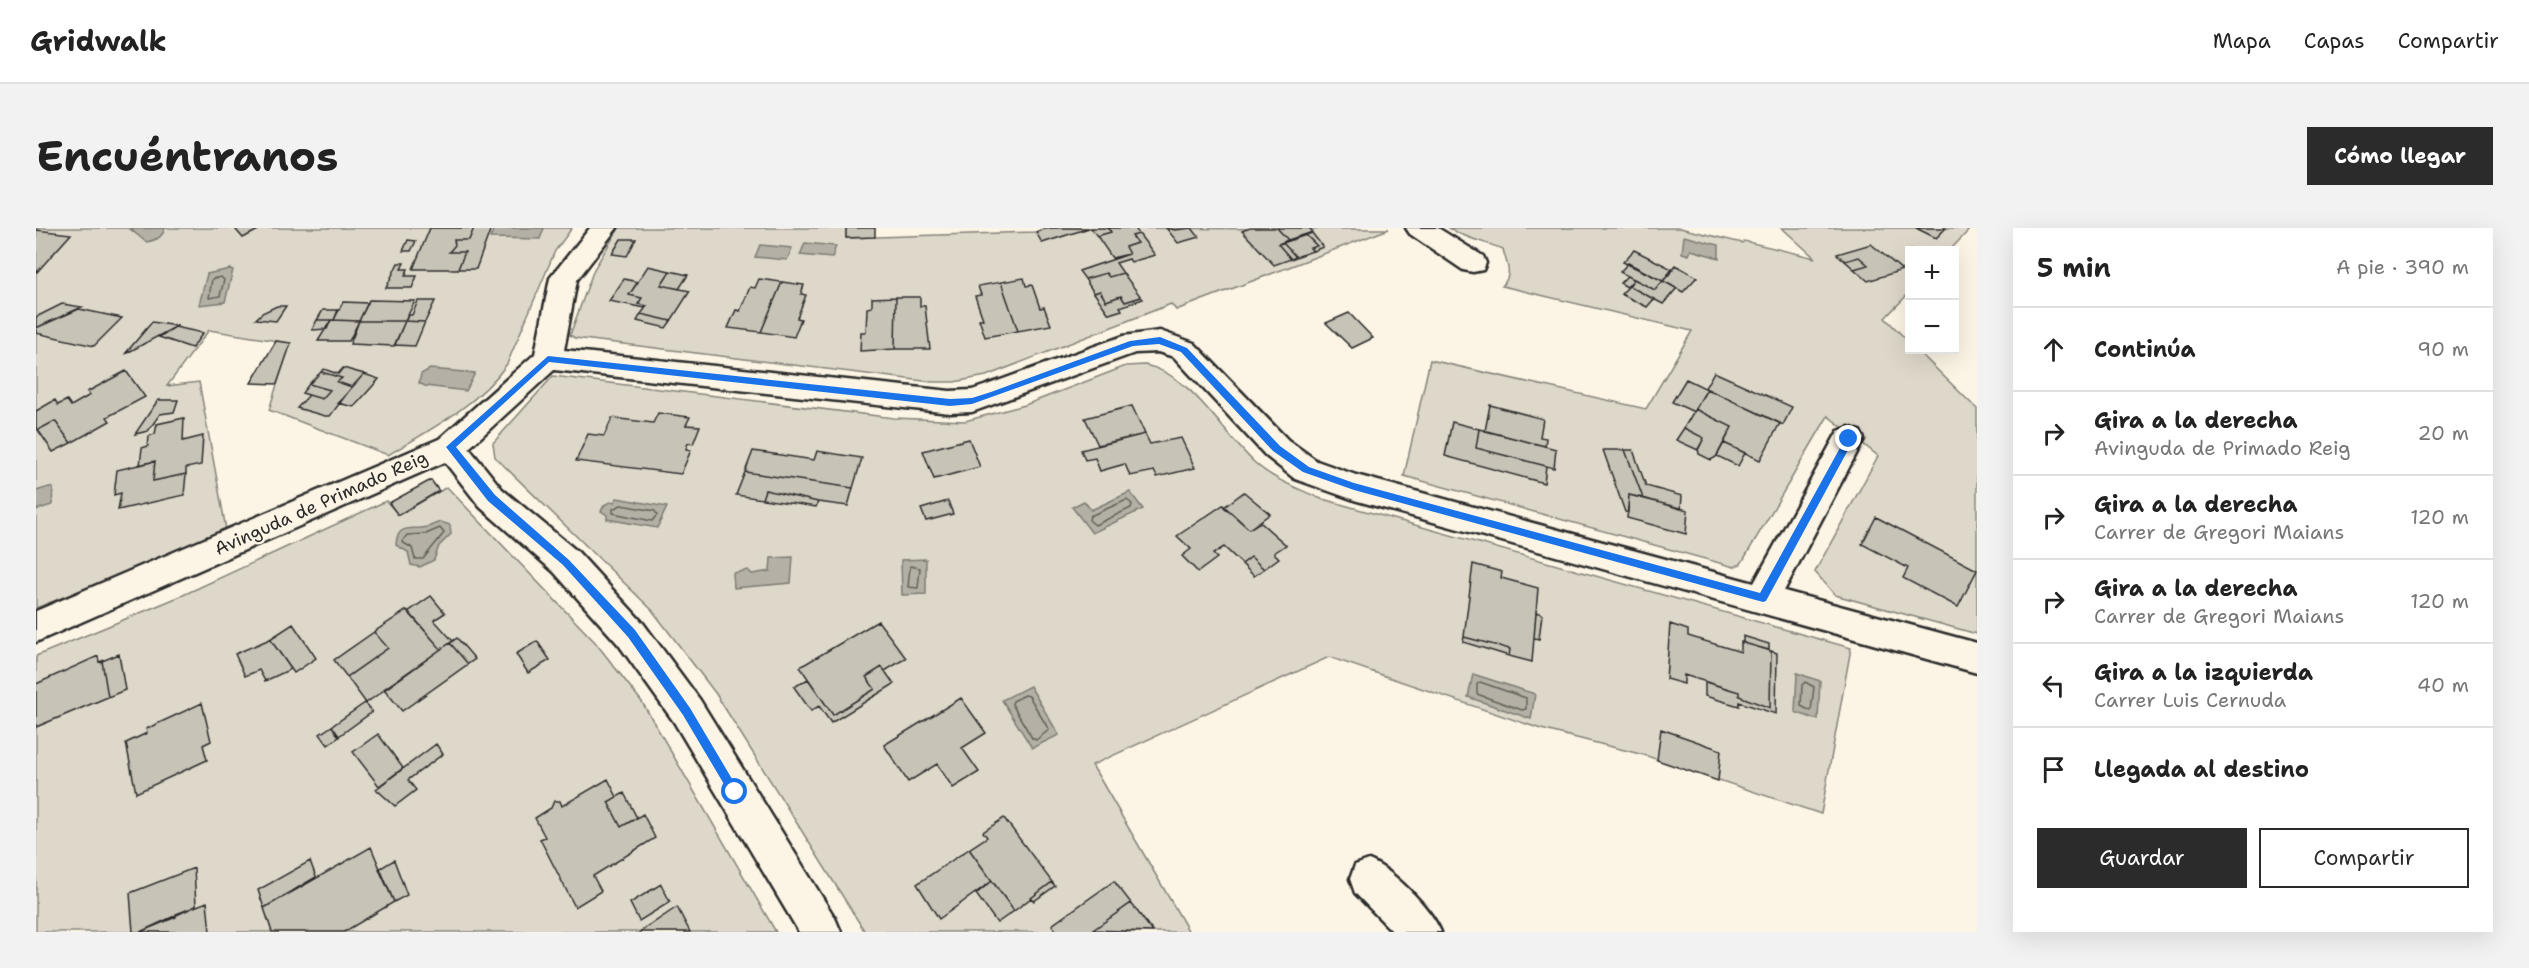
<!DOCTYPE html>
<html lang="es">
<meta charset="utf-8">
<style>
body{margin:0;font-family:"Shantell Sans",sans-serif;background:#f2f2f2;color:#222}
.controls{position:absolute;right:18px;top:18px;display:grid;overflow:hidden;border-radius:0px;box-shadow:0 6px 24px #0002}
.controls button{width:54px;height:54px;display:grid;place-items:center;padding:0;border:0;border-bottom:2px solid #e0e0e0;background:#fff;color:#222;font:30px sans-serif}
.stop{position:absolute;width:18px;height:18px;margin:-14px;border:4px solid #1a73e8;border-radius:50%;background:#fff}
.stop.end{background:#1a73e8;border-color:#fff;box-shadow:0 2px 6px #0008}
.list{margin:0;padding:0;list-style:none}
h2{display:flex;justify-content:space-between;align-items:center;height:78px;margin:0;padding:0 24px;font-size:26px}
h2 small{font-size:20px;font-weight:400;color:#767676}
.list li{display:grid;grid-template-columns:39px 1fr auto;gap:18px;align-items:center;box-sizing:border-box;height:84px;padding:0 24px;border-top:2px solid #e0e0e0}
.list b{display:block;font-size:22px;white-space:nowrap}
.list p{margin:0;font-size:20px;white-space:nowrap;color:#767676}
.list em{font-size:20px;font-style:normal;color:#767676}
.actions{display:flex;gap:12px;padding:18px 24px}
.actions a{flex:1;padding:14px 0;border:2px solid #2b2b2b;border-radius:0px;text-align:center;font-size:21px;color:#2b2b2b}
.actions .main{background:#2b2b2b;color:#fff}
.icon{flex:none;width:33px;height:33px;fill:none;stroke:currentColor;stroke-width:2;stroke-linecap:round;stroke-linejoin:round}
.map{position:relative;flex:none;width:1941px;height:704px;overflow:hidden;border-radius:0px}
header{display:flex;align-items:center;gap:36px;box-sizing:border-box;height:84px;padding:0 30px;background:#fff;border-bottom:2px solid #e0e0e0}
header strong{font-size:28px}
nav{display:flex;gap:33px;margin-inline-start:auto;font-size:21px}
.intro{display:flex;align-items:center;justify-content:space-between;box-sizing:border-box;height:144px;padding:0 36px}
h1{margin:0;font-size:42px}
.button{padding:15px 27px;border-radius:0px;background:#2b2b2b;color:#fff;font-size:21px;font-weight:700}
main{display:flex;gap:36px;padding:0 36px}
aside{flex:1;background:#fff;border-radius:0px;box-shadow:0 6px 24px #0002}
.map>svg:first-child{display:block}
.green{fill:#ded8ca;stroke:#84827a;stroke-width:1.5}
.water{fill:#b4b0a5;stroke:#7d7b74;stroke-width:1.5}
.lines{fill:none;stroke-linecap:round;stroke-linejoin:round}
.shore{stroke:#62605c;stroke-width:1.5}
.building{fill:#c8c3b7;stroke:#2b2b2b;stroke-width:1.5}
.street-casing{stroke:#2b2b2b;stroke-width:5}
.street{fill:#fcf5e5;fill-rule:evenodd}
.route{fill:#1a73e8}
.labels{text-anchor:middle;stroke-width:4.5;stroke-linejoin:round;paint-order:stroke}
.street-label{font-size:18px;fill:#2b2b2b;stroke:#fcf5e5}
</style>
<header>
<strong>Gridwalk</strong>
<nav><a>Mapa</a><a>Capas</a><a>Compartir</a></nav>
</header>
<div class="intro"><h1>Encuéntranos</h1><a class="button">Cómo llegar</a></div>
<main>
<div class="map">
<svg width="1941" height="704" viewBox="0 0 1941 704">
<rect width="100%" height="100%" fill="#fcf5e5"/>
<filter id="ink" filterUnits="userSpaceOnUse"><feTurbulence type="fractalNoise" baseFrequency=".0167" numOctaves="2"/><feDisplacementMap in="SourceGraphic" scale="12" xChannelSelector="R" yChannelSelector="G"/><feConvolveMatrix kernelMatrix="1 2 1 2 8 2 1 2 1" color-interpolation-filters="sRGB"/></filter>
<g filter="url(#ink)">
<!-- green -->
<path class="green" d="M 0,0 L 536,0 L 519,23 L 471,136 C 442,177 394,202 352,227 L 233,182 L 254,115 L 173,102 L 131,158 L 163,154 L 190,301 L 91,344 L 0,380 Z
M 583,0 L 810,0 L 810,10 L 1000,4 L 1010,0 L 1353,1 L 1140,82 L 1135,76 L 950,148 L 918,154 L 896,154 L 539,110 L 534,107 L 558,41 Z
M 1413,0 L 1644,0 L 1706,15 L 1708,13 L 1779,30 L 1746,0 L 1935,0 L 1914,22 L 1874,22 L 1873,65 L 1849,90 L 1873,114 L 1874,122 L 1881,122 L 1941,181 L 1941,406 L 1799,367 L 1779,344 L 1842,228 L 1792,188 L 1705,336 L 1698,339 L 1368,248 L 1394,132 L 1610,181 L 1656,103 L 1466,58 C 1478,45 1470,36 1467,21 C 1449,14 1430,11 1413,0 Z
M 1109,137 C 1155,146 1185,203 1218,234 C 1236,251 1261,260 1283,270 L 1815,420 L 1785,586 L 1608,527 L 1505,501 L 1293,429 L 1056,537 L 1153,704 L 829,704 L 680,466 L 616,382 L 459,229 L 457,215 L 517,148 L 858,190 L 929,193 L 989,177 L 1090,138 Z
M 411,259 L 559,414 L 606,474 L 740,704 L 0,704 L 0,428 L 145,368 L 350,273 L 363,287 Z"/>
<!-- water -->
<path class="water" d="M 129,0 C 126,10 120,12 110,14 L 94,1 Z
M 458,0 L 508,0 L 504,11 L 454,10 Z
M 1648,8 L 1683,17 L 1683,30 L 1655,22 L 1653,27 L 1646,25 Z
M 769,15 L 800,18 L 796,30 L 764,27 Z
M 724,17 L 756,20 L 751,32 L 719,29 Z
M 194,41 L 197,42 L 189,74 L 163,77 L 171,46 Z
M 394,141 L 439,145 L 430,163 L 389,158 L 383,155 L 385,146 Z
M 13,259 L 17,260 L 16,277 L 0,282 L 0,263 Z
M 1094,264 L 1107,281 L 1056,305 L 1036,279 L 1048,273 L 1055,282 Z
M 581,270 L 631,279 L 621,300 L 571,291 L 571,287 L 565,283 C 568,276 571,274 578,274 Z
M 405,294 L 414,297 L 415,306 L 403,318 L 398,332 L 384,339 L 375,337 L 372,324 L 360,317 C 361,294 377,303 391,299 C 396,298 399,295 405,294 Z
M 757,329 L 755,355 L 698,360 L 697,345 L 712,342 L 716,346 L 734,343 L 735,330 Z
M 890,331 L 890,366 L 866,367 L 865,332 Z
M 1761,445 L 1784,453 L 1782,492 L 1759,484 Z
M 1437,446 L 1499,466 L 1495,491 L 1432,469 Z
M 994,458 L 1023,507 L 996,520 L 966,472 Z"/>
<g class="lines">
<!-- shore -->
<path class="shore" d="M 185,49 L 188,52 L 184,68 L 173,70 L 176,51 Z
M 1091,272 L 1096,276 L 1095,280 L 1059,297 L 1053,292 L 1054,288 Z
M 585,277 L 619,283 L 621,287 L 616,293 L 577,285 L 577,281 Z
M 404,300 L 408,305 L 387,331 L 379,331 L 376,320 L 366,314 L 371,307 L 390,306 Z
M 874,338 L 884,340 L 882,360 L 872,359 Z
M 1444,454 L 1490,470 L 1490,481 L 1486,482 L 1441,466 L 1441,456 Z
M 1769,454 L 1778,459 L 1775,483 L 1765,478 L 1766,457 Z
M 989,467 L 993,468 L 1013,502 L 1000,512 L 996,510 L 976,476 L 977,473 Z"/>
</g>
<!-- building -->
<path class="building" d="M 204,0 L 226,0 L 207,10 L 200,2 Z
M 394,0 L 438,0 L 433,12 L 418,12 L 419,17 L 413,24 L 429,24 L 422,41 L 377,41 Z
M 438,0 L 455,0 L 440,41 L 422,41 L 429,24 L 413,24 L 419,17 L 418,12 L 433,12 Z
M 810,0 L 839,0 L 839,9 L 810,10 Z
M 1010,0 L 1053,0 L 1006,15 L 1000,4 Z
M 1055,0 L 1073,0 L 1075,4 L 1061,8 Z
M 1072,0 L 1099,0 L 1103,6 L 1096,8 L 1101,15 L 1089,19 L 1093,26 L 1076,30 L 1061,8 L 1075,4 Z
M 1130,0 L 1139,2 L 1156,0 L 1163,9 L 1142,15 Z
M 1214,0 L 1241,0 L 1252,12 L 1242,16 L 1255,31 L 1238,37 L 1206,3 Z
M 1241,0 L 1273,0 L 1277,4 L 1252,12 Z
M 1880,0 L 1910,0 L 1900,10 Z
M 0,2 L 35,6 L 1,44 L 0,44 Z
M 1276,5 L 1287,19 L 1277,23 L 1274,20 L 1281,18 L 1270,7 Z
M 1103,6 L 1119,27 L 1095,34 L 1093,31 L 1080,35 L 1087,45 L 1073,49 L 1070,45 L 1049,51 L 1043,43 L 1093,26 L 1089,19 L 1101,15 L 1096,8 Z
M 1270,7 L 1281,18 L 1274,20 L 1277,23 L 1260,29 L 1247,15 Z
M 585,11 L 600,11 L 591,28 L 576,26 Z
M 372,12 L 380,13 L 375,23 L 367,23 Z
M 1247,15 L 1260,29 L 1255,31 L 1242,16 Z
M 1835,16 L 1866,42 L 1832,53 L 1818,41 L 1832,37 L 1823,29 L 1809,33 L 1801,26 Z
M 1598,22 L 1636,41 L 1637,42 L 1627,53 L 1587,34 Z
M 1823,29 L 1832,37 L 1818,41 L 1809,33 Z
M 362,35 L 368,35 L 365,41 L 372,41 L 369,48 L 381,48 L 376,60 L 350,60 Z
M 1592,35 L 1627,53 L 1619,62 L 1584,44 Z
M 1639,37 L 1661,49 L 1647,64 L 1627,53 Z
M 612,38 L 634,43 L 625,57 L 654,63 L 635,93 L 605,86 L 611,78 L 602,76 L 606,70 L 593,67 Z
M 634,43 L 652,47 L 643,61 L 625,57 Z
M 1070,45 L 1073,49 L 1087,45 L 1105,69 L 1089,74 L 1085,68 L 1070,73 L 1064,63 L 1058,65 L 1049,51 Z
M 1591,48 L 1598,51 L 1591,59 L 1584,55 Z
M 988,50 L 990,58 L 996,57 L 1004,80 L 1008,79 L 1015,97 L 982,103 L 965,54 Z
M 588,51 L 602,54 L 593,67 L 606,70 L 602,76 L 611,78 L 609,80 L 573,73 Z
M 723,51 L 746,54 L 725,104 L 692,100 L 700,82 L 704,83 L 714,59 L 719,60 Z
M 1598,51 L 1619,62 L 1627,53 L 1641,60 L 1627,76 L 1593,58 Z
M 746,54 L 768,57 L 765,66 L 770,67 L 761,90 L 765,91 L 758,109 L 725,104 Z
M 965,54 L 982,103 L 949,109 L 943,91 L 947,91 L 939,68 L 945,67 L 942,58 Z
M 1593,58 L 1618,71 L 1611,79 L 1585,66 Z
M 1064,63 L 1070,73 L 1085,68 L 1089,74 L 1105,69 L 1107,71 L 1084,79 L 1086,82 L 1073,86 L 1058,65 Z
M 860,69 L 859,121 L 824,123 L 825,104 L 830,104 L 831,80 L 836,79 L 836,70 Z
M 860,69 L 884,69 L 884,78 L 889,78 L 894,121 L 859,121 Z
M 333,72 L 379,73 L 369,93 L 323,93 Z
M 382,73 L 399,73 L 389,94 L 369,93 L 373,87 L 376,87 Z
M 307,74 L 332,75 L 323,93 L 298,92 Z
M 26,76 L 46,79 L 0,100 L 0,89 Z
M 241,78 L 250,78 L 240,93 L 220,91 L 226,85 Z
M 43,81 L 86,90 L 58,118 L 0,105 L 0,100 Z
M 287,82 L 302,82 L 298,92 L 281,92 Z
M 1313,85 L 1337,110 L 1316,120 L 1290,95 Z
M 605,86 L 635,93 L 630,100 L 601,93 Z
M 281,92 L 295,92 L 291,101 L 276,102 Z
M 295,92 L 323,93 L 313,113 L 282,113 Z
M 323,93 L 369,93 L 358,118 L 314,116 Z
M 369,93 L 389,94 L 379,118 L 359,117 Z
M 116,94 L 141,98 L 89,126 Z
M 139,99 L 167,105 L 156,120 L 123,109 Z
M 240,113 L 255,115 L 241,156 L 215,155 Z
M 307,140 L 328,146 L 316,159 L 301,154 L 306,150 L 285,144 L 288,141 L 302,146 Z
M 90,143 L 109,169 L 71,189 L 74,193 L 35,215 L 19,193 L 2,202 L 0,199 L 0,183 L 19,172 L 22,177 L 31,172 L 35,178 L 54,167 L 51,164 Z
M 285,144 L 306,150 L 301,154 L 316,159 L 294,188 L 289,188 L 261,180 L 273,167 L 286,171 L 294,162 L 273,156 Z
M 1678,144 L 1756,179 L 1747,197 L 1669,160 Z
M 328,146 L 343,151 L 318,179 L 302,175 Z
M 1650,151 L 1671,161 L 1658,184 L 1636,174 Z
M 273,156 L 294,162 L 286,171 L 266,165 Z
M 1671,161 L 1744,195 L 1724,232 L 1688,215 L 1696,199 L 1659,181 Z
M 122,172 L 142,172 L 138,184 L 124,186 L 112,203 L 99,206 Z
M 1454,177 L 1507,191 L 1504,209 L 1510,210 L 1509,218 L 1449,203 Z
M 1096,178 L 1109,206 L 1062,217 L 1049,190 Z
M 1659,181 L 1696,199 L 1680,229 L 1675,232 L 1663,226 L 1662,221 L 1668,210 L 1648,200 Z
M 622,185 L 654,189 L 650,197 L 664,198 L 657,216 L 652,215 L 650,221 L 655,222 L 645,246 L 540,233 L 552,206 L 568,208 L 576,190 L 617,195 Z
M 148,190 L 147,213 L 167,208 L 165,237 L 150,240 L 150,246 L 117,253 L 119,233 L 104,237 L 106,220 L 112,218 L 113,208 L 119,206 L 121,196 Z
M 19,193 L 35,215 L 17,224 L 2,202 Z
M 1416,194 L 1443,201 L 1440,220 L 1510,238 L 1508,255 L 1409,228 Z
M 1648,200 L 1668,210 L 1662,222 L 1640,212 Z
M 1443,201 L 1520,221 L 1518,240 L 1440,220 Z
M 1109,206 L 1114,216 L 1145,210 L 1159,240 L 1121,249 L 1118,243 L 1094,248 L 1089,236 L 1064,243 L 1059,230 L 1049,232 L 1045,222 Z
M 933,211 L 944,239 L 898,251 L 887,223 Z
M 1688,215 L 1709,225 L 1702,238 L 1681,228 Z
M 1567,222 L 1589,222 L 1607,270 L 1593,267 L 1592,285 L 1589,284 Z
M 1589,222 L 1597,222 L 1610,258 L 1646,268 L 1645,281 L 1607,270 Z
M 717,223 L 778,232 L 781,223 L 826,230 L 817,260 L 709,244 Z
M 119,233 L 117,253 L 150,246 L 148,267 L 82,282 L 85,265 L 78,267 L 81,242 Z
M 709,244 L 817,260 L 812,278 L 782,274 L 729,262 L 726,271 L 700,267 Z
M 395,252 L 403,263 L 362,287 L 353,275 Z
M 729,262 L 782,274 L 780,279 L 726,271 Z
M 1208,264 L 1234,286 L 1213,301 L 1188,279 Z
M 1593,267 L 1652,282 L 1650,306 L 1591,290 Z
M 912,273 L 917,286 L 890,293 L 885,281 Z
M 1187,277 L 1213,301 L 1224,294 L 1250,317 L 1238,325 L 1243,330 L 1228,341 L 1215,329 L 1206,336 L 1188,319 L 1177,326 L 1181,330 L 1162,344 L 1146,328 L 1155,321 L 1141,308 Z
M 1840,289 L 1941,342 L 1922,379 L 1867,350 L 1872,340 L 1826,316 Z
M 1215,329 L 1228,341 L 1218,348 L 1206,336 Z
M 1437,336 L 1466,344 L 1465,350 L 1502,360 L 1496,434 L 1473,428 L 1474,421 L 1428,409 Z
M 395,368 L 409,385 L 398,392 L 417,413 L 405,421 L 372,384 Z
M 371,382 L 405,421 L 330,475 L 311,449 L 352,420 L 338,404 Z
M 1500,384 L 1506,386 L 1503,411 L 1498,410 Z
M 842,393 L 870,430 L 849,443 L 846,439 L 830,449 L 839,461 L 797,487 L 764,439 Z
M 257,396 L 280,430 L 258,445 L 234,411 Z
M 1634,396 L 1652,402 L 1652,408 L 1705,424 L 1705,414 L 1735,423 L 1734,480 L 1703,468 L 1703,464 L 1648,447 L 1648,456 L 1630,451 Z
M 338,404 L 352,420 L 311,449 L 298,432 Z
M 1707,408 L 1733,416 L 1733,422 L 1707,415 Z
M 1428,409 L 1474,421 L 1473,428 L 1427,414 Z
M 421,410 L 439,431 L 432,436 L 414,415 Z
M 234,411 L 255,441 L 229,453 L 223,442 L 209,448 L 199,426 Z
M 501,413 L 514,432 L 492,445 L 480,426 Z
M 414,415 L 432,436 L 366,483 L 348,461 Z
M 1735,423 L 1741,425 L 1740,486 L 1703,474 L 1703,478 L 1669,468 L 1669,454 L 1703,464 L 1703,468 L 1734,480 Z
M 83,426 L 89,462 L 72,469 L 66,433 Z
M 62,428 L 63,434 L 66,433 L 72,469 L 0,499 L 0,456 Z
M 846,439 L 858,456 L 795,495 L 783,478 L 775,483 L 758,459 L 772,451 L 797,487 L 839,461 L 830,449 Z
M 925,470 L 950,505 L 926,520 L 943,544 L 917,560 L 901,536 L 872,554 L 848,517 Z
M 166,475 L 175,513 L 167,517 L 171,532 L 100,565 L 90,515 L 111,505 L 110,501 Z
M 329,475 L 336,484 L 303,508 L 296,498 Z
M 296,498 L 303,509 L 292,517 L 284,506 Z
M 1625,501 L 1685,522 L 1682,553 L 1621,532 Z
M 342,506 L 367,540 L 343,558 L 317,524 Z
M 400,516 L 407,526 L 372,552 L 380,562 L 359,578 L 340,561 Z
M 572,551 L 581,569 L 572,574 L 585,599 L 607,586 L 619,610 L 557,648 L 565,663 L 539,679 L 504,611 L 509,609 L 499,590 L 515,580 L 518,573 L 524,573 L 526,578 Z
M 588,565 L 601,590 L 585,599 L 572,574 Z
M 968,590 L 1016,654 L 978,683 L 933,621 L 951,609 L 947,604 Z
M 335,619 L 358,674 L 308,704 L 236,704 L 228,680 Z
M 933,621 L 956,653 L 903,691 L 881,656 Z
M 358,632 L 371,667 L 358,674 L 343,641 Z
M 274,633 L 280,649 L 228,680 L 222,662 Z
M 158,640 L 160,678 L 104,704 L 97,704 L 94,665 Z
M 956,653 L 978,683 L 961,695 L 940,666 Z
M 1078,653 L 1095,675 L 1057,702 L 1059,704 L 1021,704 L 1016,697 Z
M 1016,654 L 1019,658 L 998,673 L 995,670 Z
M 625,656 L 634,674 L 603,693 L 594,675 Z
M 171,674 L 174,704 L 104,704 L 140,689 L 140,686 Z
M 1095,675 L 1117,704 L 1057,702 Z
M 641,679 L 654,704 L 604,704 Z"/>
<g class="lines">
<!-- street casing -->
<g class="street-casing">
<path id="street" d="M 554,0 L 581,0 L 541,52 L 528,122 L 914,163 L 936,162 L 948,158 L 1087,108 L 1124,103 L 1158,115 L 1252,212 L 1281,233 L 1320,247 L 1718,355 L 1802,203 L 1813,199 L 1824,203 L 1828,211 L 1748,363 L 1941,415 L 1941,445 L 1318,272 L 1259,251 L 1230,228 L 1138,129 L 1122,124 L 1099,125 L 936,184 L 914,185 L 518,142 L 433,220 L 466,261 L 542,324 L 607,395 L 664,472 L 799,690 L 805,704 L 763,704 L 638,494 L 583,417 L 518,344 L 444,279 L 409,234 L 0,414 L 0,383 L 403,211 L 499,126 L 514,50 Z
M 1370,0 L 1402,0 L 1447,28 L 1450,35 L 1447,42 L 1437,44 L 1427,42 L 1374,6 Z
M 1333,632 C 1357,642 1395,680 1405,704 L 1357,704 L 1319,665 L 1314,651 L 1319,637 Z"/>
</g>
<!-- street -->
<use href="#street" class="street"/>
</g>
</g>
<!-- route -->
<path class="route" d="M 1124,109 L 1151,120 L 1244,218 L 1273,239 L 1318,255 L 1724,365 L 1810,209 L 1813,208 L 1818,211 L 1730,373 L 1727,374 L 1318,262 L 1267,244 L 1237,223 L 1145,124 L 1123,116 L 1097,118 L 936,176 L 914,178 L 513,134 L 420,219 L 459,267 L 533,332 L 599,402 L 654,480 L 702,561 L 702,568 L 699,570 L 695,568 L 647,487 L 592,409 L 527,337 L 452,273 L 410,219 L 512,128 L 914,171 L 936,170 L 955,164 L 1094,113 Z"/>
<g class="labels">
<!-- street labels -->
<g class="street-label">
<text transform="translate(285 275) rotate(-24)" y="6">Avinguda de Primado Reig</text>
</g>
</g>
</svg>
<div class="controls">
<button>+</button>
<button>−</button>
</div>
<div class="stop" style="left:699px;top:564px"></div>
<div class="stop end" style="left:1813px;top:211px"></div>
</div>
<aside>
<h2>5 min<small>A pie · 390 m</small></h2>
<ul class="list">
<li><svg class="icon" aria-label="ahead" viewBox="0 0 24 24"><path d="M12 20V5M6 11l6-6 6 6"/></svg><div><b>Continúa</b></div><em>90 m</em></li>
<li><svg class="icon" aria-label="right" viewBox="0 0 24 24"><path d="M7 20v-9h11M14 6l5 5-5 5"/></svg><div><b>Gira a la derecha</b><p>Avinguda de Primado Reig</p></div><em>20 m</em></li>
<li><svg class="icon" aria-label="right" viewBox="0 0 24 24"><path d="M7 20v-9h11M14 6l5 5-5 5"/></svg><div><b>Gira a la derecha</b><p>Carrer de Gregori Maians</p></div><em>120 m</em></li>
<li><svg class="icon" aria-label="right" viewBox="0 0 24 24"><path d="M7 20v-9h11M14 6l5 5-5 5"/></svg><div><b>Gira a la derecha</b><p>Carrer de Gregori Maians</p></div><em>120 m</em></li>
<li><svg class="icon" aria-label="left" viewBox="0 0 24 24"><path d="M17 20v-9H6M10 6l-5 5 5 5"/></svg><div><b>Gira a la izquierda</b><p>Carrer Luis Cernuda</p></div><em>40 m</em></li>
<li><svg class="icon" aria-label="arrive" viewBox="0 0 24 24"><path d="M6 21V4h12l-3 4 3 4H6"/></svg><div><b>Llegada al destino</b></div></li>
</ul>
<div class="actions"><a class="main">Guardar</a><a>Compartir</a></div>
</aside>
</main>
